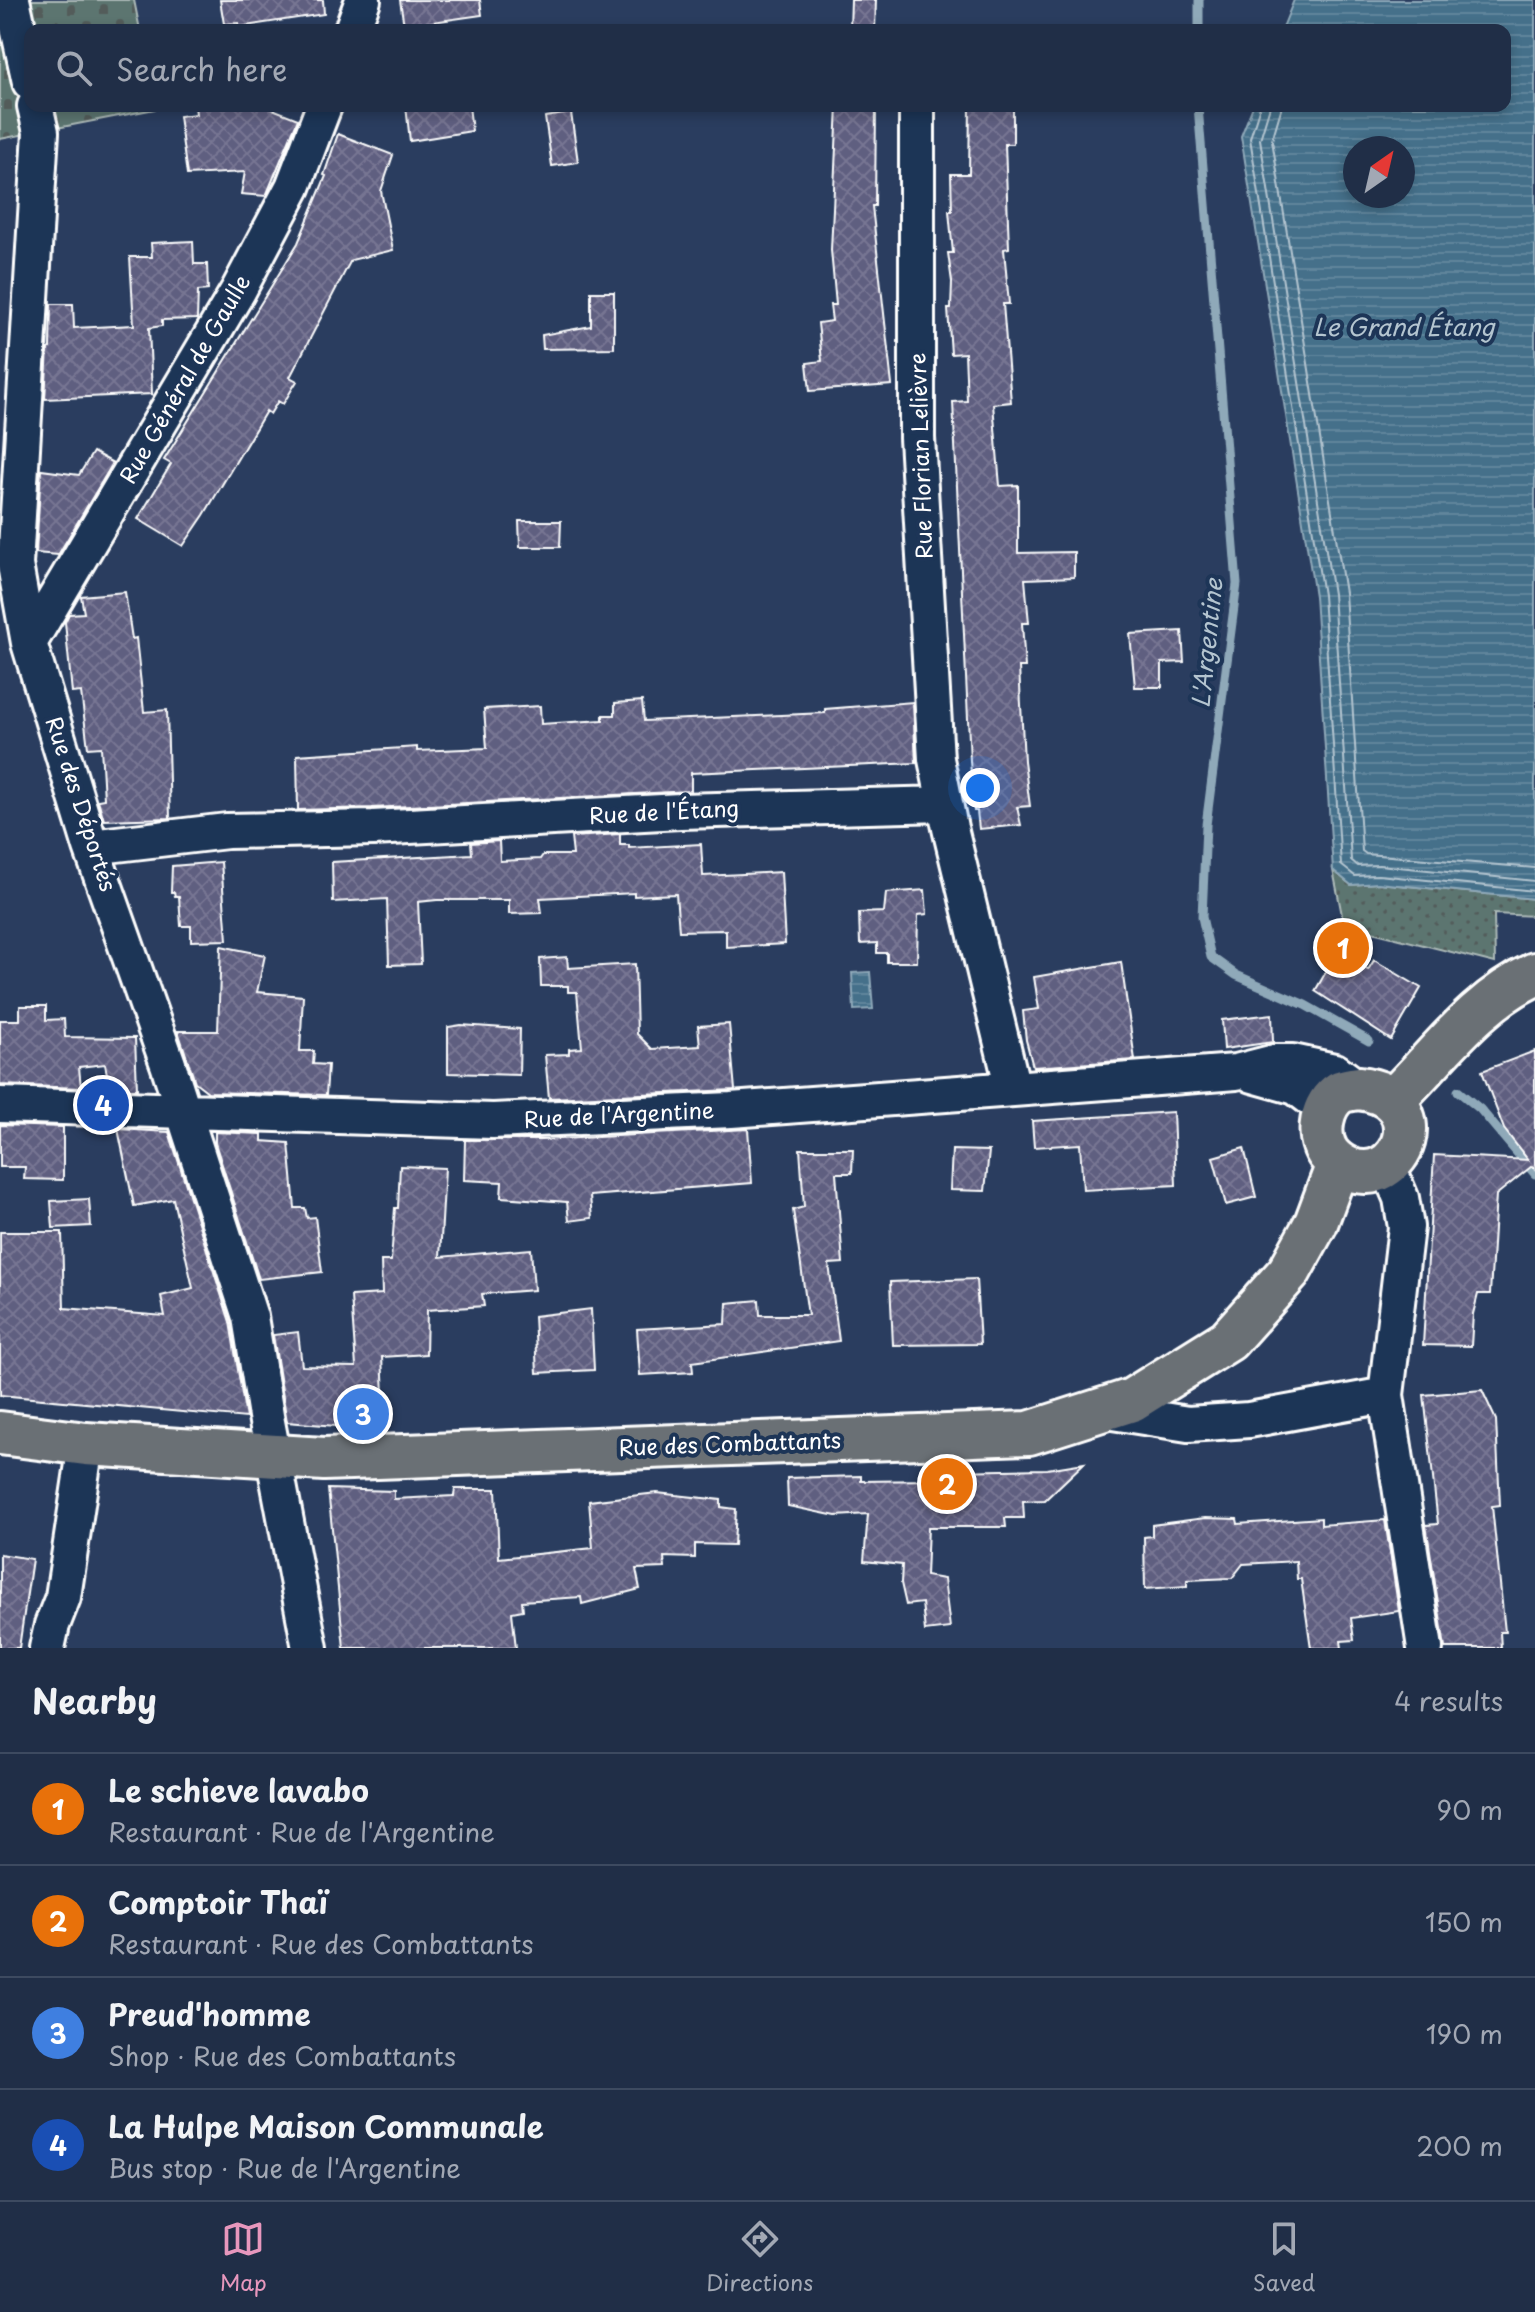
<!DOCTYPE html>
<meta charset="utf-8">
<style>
body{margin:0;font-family:"Playpen Sans",sans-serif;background:#28364e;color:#f1f3f6}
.compass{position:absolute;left:1343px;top:136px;width:72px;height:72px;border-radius:50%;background:#202e47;box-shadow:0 4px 12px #0003;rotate:34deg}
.you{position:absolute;left:980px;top:788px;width:28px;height:28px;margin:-20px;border:6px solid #fff;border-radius:50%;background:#1a73e8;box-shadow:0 0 0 12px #1a73e833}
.badge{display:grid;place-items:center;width:52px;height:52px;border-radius:50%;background:#e797bd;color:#fff;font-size:26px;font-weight:700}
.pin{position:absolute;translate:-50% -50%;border:4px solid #fff;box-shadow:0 2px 8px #0006}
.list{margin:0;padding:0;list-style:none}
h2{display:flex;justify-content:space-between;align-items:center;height:104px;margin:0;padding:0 32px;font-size:34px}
h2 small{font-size:26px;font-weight:400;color:#a2a8b4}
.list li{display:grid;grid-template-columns:52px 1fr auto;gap:24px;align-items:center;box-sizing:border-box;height:112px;padding:0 32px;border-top:2px solid #3d4a60}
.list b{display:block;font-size:30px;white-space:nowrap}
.list p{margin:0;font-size:26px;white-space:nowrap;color:#a2a8b4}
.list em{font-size:26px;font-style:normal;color:#a2a8b4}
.icon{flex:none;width:44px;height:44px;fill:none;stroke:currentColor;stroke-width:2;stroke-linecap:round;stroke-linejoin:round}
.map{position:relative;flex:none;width:1535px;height:1648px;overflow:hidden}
.search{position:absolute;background:#202e47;box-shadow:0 4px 12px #0003;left:24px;right:24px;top:24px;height:88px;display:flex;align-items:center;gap:20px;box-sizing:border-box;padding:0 28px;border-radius:16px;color:#a2a8b4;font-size:30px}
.sheet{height:552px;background:#202e47}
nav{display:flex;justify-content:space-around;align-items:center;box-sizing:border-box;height:112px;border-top:2px solid #3d4a60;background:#202e47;font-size:22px;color:#a2a8b4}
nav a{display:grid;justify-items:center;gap:4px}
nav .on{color:#e797bd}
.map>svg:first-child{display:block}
.grass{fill:url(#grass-dots);stroke:#adbab8;stroke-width:2}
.cemetery{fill:url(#cemetery-stones);stroke:#adbab8;stroke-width:2}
.water{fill:url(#water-rules);stroke:#8fa9b9;stroke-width:2;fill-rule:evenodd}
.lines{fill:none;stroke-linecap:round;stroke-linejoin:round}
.shore{stroke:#b4c5d0;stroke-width:2}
.stream{stroke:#8fa9b9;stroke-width:9}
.building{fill:url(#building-cross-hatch);stroke:#fff;stroke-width:2}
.minor-casing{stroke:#fff;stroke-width:40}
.major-casing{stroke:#fff;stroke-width:48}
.minor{stroke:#1d3557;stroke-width:34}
.major{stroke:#6b6f75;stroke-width:42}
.labels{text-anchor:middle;stroke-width:8;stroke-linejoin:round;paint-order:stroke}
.street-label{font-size:22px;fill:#fff;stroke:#1d3557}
.water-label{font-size:24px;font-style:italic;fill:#b4c5d0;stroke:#1d3557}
</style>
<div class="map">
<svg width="1535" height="1648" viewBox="0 0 1535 1648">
<defs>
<pattern id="grass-dots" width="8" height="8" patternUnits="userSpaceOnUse" patternTransform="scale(2)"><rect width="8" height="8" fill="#5b7470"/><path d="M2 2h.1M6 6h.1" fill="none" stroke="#525c5a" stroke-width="1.8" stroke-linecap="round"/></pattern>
<pattern id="cemetery-stones" width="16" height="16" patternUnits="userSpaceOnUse" patternTransform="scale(2)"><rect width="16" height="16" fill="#5b7470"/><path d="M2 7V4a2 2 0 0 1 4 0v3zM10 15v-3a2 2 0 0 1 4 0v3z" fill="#525c5a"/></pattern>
<pattern id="water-rules" width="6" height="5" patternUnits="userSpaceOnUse" patternTransform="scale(2)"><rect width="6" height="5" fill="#446f8a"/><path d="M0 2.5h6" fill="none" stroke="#60859c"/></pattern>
<pattern id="building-cross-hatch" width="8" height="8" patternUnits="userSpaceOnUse" patternTransform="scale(2)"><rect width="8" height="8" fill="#5f5e80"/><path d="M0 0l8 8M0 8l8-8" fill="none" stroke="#777693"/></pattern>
</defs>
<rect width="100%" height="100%" fill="#2a3d5f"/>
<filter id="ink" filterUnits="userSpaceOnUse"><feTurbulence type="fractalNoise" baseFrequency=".0125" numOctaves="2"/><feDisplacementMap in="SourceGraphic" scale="16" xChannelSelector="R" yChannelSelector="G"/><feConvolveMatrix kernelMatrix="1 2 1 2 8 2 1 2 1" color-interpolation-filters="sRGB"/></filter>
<g filter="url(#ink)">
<!-- grass -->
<path class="grass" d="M 1333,870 L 1351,885 L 1378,883 L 1535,899 L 1535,916 L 1494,914 L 1495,963 L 1344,925 Z"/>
<!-- cemetery -->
<path class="cemetery" d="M 0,0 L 134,0 L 140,30 L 30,30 L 30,106 L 154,106 L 155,109 L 0,139 Z"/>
<!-- water -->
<path class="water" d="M 1294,0 L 1535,0 L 1535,899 L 1378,883 L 1351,885 L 1333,870 L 1315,596 L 1241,136 L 1253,106 L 1505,106 L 1505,30 L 1282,30 ZM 1355,148 L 1403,148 L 1403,196 L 1355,196 Z
M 870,972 L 873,1009 L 854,1010 L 852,973 Z"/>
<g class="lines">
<!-- shore -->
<path class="shore" d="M 1260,106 L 1250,138 L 1323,595 L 1341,865 L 1355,876 L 1378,875 L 1535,891
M 1270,106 L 1260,139 L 1333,594 L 1351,860 L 1358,866 L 1379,865 L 1535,881
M 1282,106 L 1272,140 L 1345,593 L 1362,851 L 1366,854 L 1535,868"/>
<!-- stream -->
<path class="stream" d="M 1199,30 L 1199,0
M 1198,106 L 1237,584 L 1206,825 L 1202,917 L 1211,957 L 1236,975 L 1305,1005 L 1369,1041
M 1458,1091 L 1480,1109 L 1535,1174"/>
</g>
<!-- building -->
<path class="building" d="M 220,0 L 323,0 L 324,14 L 239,27 L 239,23 L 224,24 Z
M 400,0 L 480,0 L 482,15 L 404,26 Z
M 851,0 L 876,0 L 875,30 L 850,30 Z
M 195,106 L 265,106 L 298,119 L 266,196 L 241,194 L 245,172 L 187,175 L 179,116 L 196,114 Z
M 406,106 L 469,106 L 472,131 L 410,141 Z
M 838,106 L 876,106 L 875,206 L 872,206 L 892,385 L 810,391 L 807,363 L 822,361 L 818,323 L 832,321 L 830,305 L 836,305 L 831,250 Z
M 970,106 L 1013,106 L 1013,144 L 1005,144 L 1009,248 L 1004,249 L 1009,304 L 1003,304 L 1011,402 L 993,404 L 1000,486 L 1018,485 L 1018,553 L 1074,552 L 1074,577 L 1025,579 L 1029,623 L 1022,623 L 1025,667 L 1019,667 L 1024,761 L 1030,806 L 1017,807 L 1021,825 L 979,829 L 977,811 L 974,811 L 970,761 L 953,402 L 967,401 L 965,353 L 951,354 L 948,309 L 951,309 L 952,282 L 948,253 L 953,253 L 949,211 L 952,211 L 951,174 L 969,174 Z
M 571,113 L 578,162 L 552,166 L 545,117 Z
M 338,134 L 393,155 L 381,191 L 393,250 L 351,260 L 290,377 L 297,381 L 283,404 L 278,401 L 270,414 L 266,411 L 204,515 L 183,546 L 138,519 L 171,464 L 164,460 L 298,243 L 326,176 L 324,175 Z
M 193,241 L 194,264 L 207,264 L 208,290 L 198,291 L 197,319 L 162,320 L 162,326 L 149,328 L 152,394 L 45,399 L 48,349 L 50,348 L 51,304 L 73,304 L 74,328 L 134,325 L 130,257 L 152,257 L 151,243 Z
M 591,292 L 614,292 L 614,348 L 543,349 L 542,335 L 591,326 Z
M 93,452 L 113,463 L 58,555 L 36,553 L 41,470 L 79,475 Z
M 519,521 L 561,521 L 560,547 L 520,547 Z
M 125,592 L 132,639 L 136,638 L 144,712 L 167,710 L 170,818 L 104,820 L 98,800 L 104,799 L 101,747 L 88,748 L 81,692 L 72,693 L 65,622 L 69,614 L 84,613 L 81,596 Z
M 1182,631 L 1184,662 L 1162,663 L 1162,687 L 1135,687 L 1130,634 Z
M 642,701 L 644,721 L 825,713 L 825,709 L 913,702 L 916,763 L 691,773 L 691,791 L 372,808 L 298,810 L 297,755 L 417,747 L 417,751 L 487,748 L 484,709 L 540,706 L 541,724 L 603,720 L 603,715 L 615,715 L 615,703 Z
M 620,834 L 620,845 L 629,845 L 629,848 L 701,844 L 703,876 L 781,872 L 785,944 L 726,947 L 726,930 L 679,931 L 676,894 L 634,896 L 634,893 L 540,898 L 542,913 L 509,914 L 509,900 L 437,900 L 418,902 L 421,964 L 389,965 L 387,899 L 333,902 L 332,862 L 472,854 L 471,843 L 499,841 L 500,861 L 540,859 L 543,855 L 573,855 L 571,837 Z
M 221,862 L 227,940 L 191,941 L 191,926 L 181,926 L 179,896 L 175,896 L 174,892 L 171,892 L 172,866 Z
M 925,890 L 927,914 L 918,915 L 917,962 L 887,962 L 887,953 L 877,953 L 877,943 L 860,944 L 859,913 L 884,912 L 886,893 Z
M 221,946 L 265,955 L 257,992 L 303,996 L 300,1051 L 314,1051 L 313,1064 L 328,1065 L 326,1095 L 208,1092 L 195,1082 L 178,1031 L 218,1031 Z
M 1337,953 L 1368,970 L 1374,960 L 1421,988 L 1391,1040 L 1315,991 Z
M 567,957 L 568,968 L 635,964 L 637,1034 L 652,1049 L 700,1046 L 698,1026 L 729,1024 L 735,1090 L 549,1098 L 545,1055 L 569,1054 L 569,1049 L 582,1048 L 577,992 L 568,992 L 568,986 L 541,986 L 540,959 Z
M 1121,962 L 1135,1060 L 1033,1067 L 1026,1040 L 1023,1011 L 1039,1009 L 1034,977 Z
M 20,1006 L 46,1006 L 46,1020 L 64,1019 L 65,1037 L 135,1038 L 137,1089 L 110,1089 L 105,1064 L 79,1067 L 81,1088 L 0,1085 L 0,1020 L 20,1020 Z
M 1272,1014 L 1273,1042 L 1224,1049 L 1222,1020 Z
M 461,1025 L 520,1029 L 519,1075 L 448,1073 L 448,1027 Z
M 1535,1051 L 1535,1169 L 1532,1166 L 1496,1195 L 1490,1294 L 1478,1294 L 1473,1314 L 1471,1346 L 1423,1345 L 1434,1155 L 1528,1160 L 1504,1129 L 1482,1071 Z
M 1173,1112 L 1176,1185 L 1083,1190 L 1080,1144 L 1034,1147 L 1032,1121 Z
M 0,1125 L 63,1127 L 63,1180 L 24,1179 L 25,1167 L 0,1167 Z
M 118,1129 L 169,1132 L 230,1322 L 246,1418 L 0,1395 L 0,1232 L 62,1232 L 64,1308 L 165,1316 L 161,1296 L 193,1288 L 173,1199 L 134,1206 Z
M 748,1129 L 752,1183 L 590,1196 L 592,1218 L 569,1221 L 567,1202 L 501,1197 L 502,1182 L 464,1180 L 465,1140 L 541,1140 Z
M 215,1132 L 262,1134 L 262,1141 L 289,1143 L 295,1208 L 305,1208 L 307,1218 L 315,1217 L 322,1272 L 259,1279 L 215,1143 Z
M 1244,1148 L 1256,1197 L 1226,1205 L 1213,1157 Z
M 800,1149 L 853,1149 L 852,1173 L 836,1173 L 843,1263 L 829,1264 L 839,1341 L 692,1362 L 693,1372 L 640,1375 L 637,1329 L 726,1324 L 727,1303 L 759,1300 L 760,1315 L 808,1315 L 793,1210 L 804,1207 Z
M 952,1150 L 989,1151 L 985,1191 L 950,1190 Z
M 400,1166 L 445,1168 L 440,1257 L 531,1249 L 534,1290 L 482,1294 L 484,1306 L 427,1310 L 426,1354 L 382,1357 L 386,1430 L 287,1422 L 273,1335 L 298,1332 L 302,1366 L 356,1367 L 351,1296 L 382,1294 L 381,1261 L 391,1261 L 395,1208 L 398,1208 Z
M 89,1199 L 91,1226 L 53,1228 L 51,1201 Z
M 976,1279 L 980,1344 L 893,1345 L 890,1282 Z
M 591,1309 L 594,1370 L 537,1373 L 534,1316 Z
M 1482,1390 L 1496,1420 L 1500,1505 L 1492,1506 L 1505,1632 L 1500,1632 L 1501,1648 L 1445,1648 L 1426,1525 L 1438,1524 L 1424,1395 Z
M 1084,1463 L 1045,1500 L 1023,1501 L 1024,1518 L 1005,1518 L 1006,1527 L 928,1527 L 926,1576 L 944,1579 L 950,1628 L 925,1631 L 922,1603 L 906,1605 L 901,1583 L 902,1565 L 864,1561 L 868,1514 L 836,1516 L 788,1506 L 787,1478 L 861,1476 L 861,1481 L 935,1480 L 934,1477 L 954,1475 L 954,1471 L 1047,1469 Z
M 328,1489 L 394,1491 L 394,1499 L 454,1496 L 455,1489 L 496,1489 L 499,1558 L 593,1548 L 589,1501 L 657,1493 L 721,1500 L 721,1507 L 736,1509 L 734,1545 L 695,1544 L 695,1558 L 664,1557 L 665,1568 L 636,1569 L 640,1589 L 582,1604 L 581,1597 L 522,1601 L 523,1610 L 512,1612 L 516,1648 L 344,1648 Z
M 1205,1518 L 1237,1519 L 1238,1524 L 1321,1518 L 1321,1525 L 1385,1520 L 1399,1611 L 1351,1618 L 1354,1640 L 1341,1641 L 1342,1648 L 1311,1648 L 1301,1579 L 1297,1579 L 1296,1561 L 1243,1564 L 1232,1578 L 1187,1580 L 1187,1586 L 1145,1589 L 1144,1537 L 1152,1536 L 1152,1525 Z
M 0,1554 L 32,1559 L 19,1648 L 0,1648 Z"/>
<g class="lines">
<!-- minor casing -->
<g class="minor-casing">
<path id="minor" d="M 12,0 L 30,82
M 352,30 L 363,0
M 35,106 L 41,132 L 15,565 L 29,643 L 91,847 L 168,1064 L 250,1317 L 267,1422 L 310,1648
M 917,106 L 917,438 L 936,759 L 950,828 L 1013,1089
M 29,643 L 238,291 L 293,187 L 324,106
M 91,847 L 227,831 L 373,828 L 680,811 L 945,804
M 1253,1075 L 1296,1087 L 1325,1109
M 0,1105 L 493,1121 L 731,1110 L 1013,1089 L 1236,1072 L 1275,1062 L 1293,1062 L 1335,1071 L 1358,1088
M 1387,1165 L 1401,1198 L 1406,1227 L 1386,1395 L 1425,1648
M 1100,1410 L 1188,1424 L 1249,1420 L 1386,1395
M 47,1648 L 52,1625 L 63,1597 L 86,1444"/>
</g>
<!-- major casing -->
<g class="major-casing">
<path id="major" d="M 1358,1088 C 1439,1096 1402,1193 1347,1168 C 1340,1165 1333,1160 1328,1153 C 1316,1135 1321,1104 1340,1092 C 1344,1090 1353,1089 1358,1088 Z
M 1393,1100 C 1439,1055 1475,1002 1535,974
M 0,1433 L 86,1444 L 324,1459 L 1029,1433 L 1132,1400 L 1228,1340 L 1289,1272 L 1316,1223 L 1338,1164"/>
</g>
<!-- minor -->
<use href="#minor" class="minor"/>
<!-- major -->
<use href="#major" class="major"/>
</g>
</g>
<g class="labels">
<!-- street labels -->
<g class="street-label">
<text transform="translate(185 379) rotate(-60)" y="8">Rue Général de Gaulle</text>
<text transform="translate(921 456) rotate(-92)" y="8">Rue Florian Lelièvre</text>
<text transform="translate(81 804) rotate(72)" y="8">Rue des Déportés</text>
<text transform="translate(664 812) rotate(-3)" y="8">Rue de l'Étang</text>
<text transform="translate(619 1115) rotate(-3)" y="8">Rue de l'Argentine</text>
<text transform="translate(730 1444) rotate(-2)" y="8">Rue des Combattants</text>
</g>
<!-- water labels -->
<g class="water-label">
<text x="1404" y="336">Le Grand Étang</text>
<text transform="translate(1208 643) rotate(-84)" y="8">L'Argentine</text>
</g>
</g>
</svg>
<svg class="compass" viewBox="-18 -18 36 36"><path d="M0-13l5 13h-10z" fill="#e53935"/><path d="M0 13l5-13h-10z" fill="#a2a8b4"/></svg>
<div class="you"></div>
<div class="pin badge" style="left:1343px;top:948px;background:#e8710a">1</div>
<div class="pin badge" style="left:947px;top:1484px;background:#e8710a">2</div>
<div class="pin badge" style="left:363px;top:1414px;background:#3f7fe0">3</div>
<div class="pin badge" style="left:103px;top:1105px;background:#1a4fb4">4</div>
<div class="search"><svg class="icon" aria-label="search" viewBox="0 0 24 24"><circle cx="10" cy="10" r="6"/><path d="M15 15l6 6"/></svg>Search here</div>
</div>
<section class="sheet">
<h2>Nearby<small>4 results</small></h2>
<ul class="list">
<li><span class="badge" style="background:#e8710a">1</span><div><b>Le schieve lavabo</b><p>Restaurant · Rue de l'Argentine</p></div><em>90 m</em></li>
<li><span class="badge" style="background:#e8710a">2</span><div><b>Comptoir Thaï</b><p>Restaurant · Rue des Combattants</p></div><em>150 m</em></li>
<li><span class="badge" style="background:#3f7fe0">3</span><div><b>Preud'homme</b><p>Shop · Rue des Combattants</p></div><em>190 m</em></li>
<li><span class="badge" style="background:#1a4fb4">4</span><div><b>La Hulpe Maison Communale</b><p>Bus stop · Rue de l'Argentine</p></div><em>200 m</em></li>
</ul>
</section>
<nav>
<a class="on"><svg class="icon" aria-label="map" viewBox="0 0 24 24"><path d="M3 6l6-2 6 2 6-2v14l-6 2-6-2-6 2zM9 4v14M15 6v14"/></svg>Map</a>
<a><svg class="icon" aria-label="directions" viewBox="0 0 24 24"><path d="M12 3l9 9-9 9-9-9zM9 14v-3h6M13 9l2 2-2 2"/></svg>Directions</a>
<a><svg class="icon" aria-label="saved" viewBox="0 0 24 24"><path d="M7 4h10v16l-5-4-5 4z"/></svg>Saved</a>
</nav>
